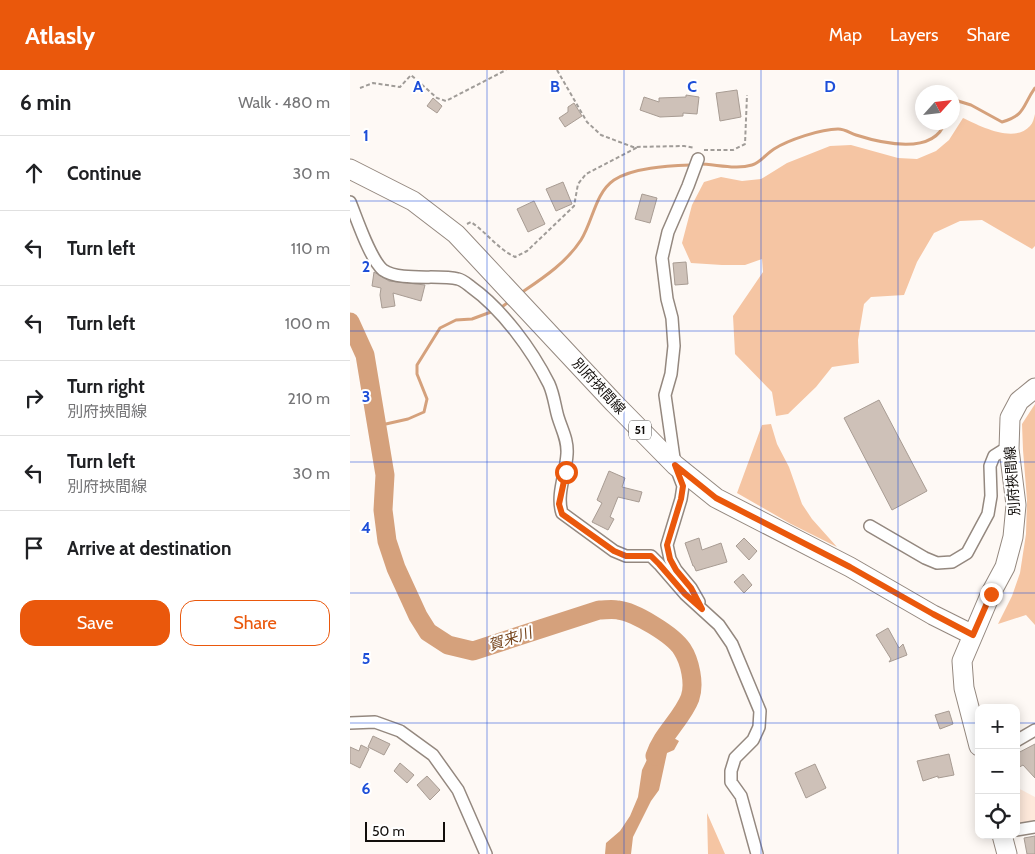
<!DOCTYPE html>
<meta charset="utf-8">
<style>
body{margin:0;font-family:Cabin,"Noto Sans JP",sans-serif;background:#f2f2f2;color:#202124}
.controls{position:absolute;right:15px;bottom:15px;display:grid;overflow:hidden;border-radius:10px;box-shadow:0 2px 12px #0003}
.controls button{width:45px;height:45px;display:grid;place-items:center;padding:0;border:0;border-bottom:1px solid #e0e0e0;background:#fff;color:#202124;font:25px sans-serif}
.compass{position:absolute;left:565px;top:15px;width:45px;height:45px;border-radius:50%;background:#fff;box-shadow:0 2px 12px #0003;rotate:63deg}
.scale{position:absolute;left:15px;bottom:12px;width:80px;box-sizing:border-box;padding-left:5px;border:2px solid #120e0b;border-top:0;font-size:14px;line-height:18px;white-space:nowrap;color:#120e0b;-webkit-text-stroke:4px #fff;paint-order:stroke}
.stop{position:absolute;width:15px;height:15px;margin:-11px;border:4px solid #ea580c;border-radius:50%;background:#fff}
.stop.end{background:#ea580c;border-color:#fff;box-shadow:0 1px 5px #0008}
.list{margin:0;padding:0;list-style:none}
h2{display:flex;justify-content:space-between;align-items:center;height:65px;margin:0;padding:0 20px;font-size:21px}
h2 small{font-size:16px;font-weight:400;color:#757577}
.list li{display:grid;grid-template-columns:32px 1fr auto;gap:15px;align-items:center;box-sizing:border-box;height:75px;padding:0 20px;border-top:1px solid #e0e0e0}
.list b{display:block;font-size:19px;white-space:nowrap}
.list p{margin:0;font-size:16px;white-space:nowrap;color:#757577}
.list em{font-size:16px;font-style:normal;color:#757577}
.actions{display:flex;gap:10px;padding:15px 20px}
.actions a{flex:1;padding:11px 0;border:1px solid #ea580c;border-radius:15px;text-align:center;font-size:18px;color:#ea580c}
.actions .main{background:#ea580c;color:#fff}
.icon{flex:none;width:28px;height:28px;fill:none;stroke:currentColor;stroke-width:2;stroke-linecap:round;stroke-linejoin:round}
.map{position:relative;flex:none;width:685px;height:784px;overflow:hidden}
header{display:flex;align-items:center;gap:30px;box-sizing:border-box;height:70px;padding:0 25px;background:#ea580c;color:#fff}
header strong{font-size:24px}
nav{display:flex;gap:28px;margin-inline-start:auto;font-size:18px}
main{display:flex}
aside{flex:1;background:#fff}
.map>svg:first-child{display:block}
.built{fill:#fee9db}
.green{fill:#f5c5a3}
.water{fill:#d5a17c}
.lines{fill:none;stroke-linecap:round;stroke-linejoin:round}
.stream{stroke:#d5a17c;stroke-width:3}
.river{stroke:#d5a17c;stroke-width:19}
.building{fill:#cec1b8;stroke:#a89c93}
.minor-casing{stroke:#94887f;stroke-width:14}
.primary-casing{stroke:#94887f;stroke-width:21}
.path{stroke:#a09c98;stroke-width:2;stroke-dasharray:4 2.5;stroke-linecap:butt}
.minor{stroke:#fff;stroke-width:11}
.primary{stroke:#fff;stroke-width:19}
.route{stroke:#ea580c;stroke-width:6}
.grid{fill:none;stroke:#1d4ed8;stroke-width:1;stroke-opacity:0.55}
.labels{text-anchor:middle;stroke-width:4;stroke-linejoin:round;paint-order:stroke}
.shield{fill:#fff;stroke:#595654;stroke-width:1}
.shield-label{font-size:12px;font-weight:bold;fill:#120e0b}
.street-label{font-size:14px;fill:#120e0b;stroke:#fff}
.water-label{font-size:15px;font-style:italic;fill:#75431a;stroke:#fff}
.grid-label{font-size:16px;text-anchor:middle;font-weight:bold;fill:#1d4ed8;stroke:#fff;stroke-width:4;stroke-linejoin:round;paint-order:stroke}
</style>
<header>
<strong>Atlasly</strong>
<nav><a>Map</a><a>Layers</a><a>Share</a></nav>
</header>
<main>
<aside>
<h2>6 min<small>Walk · 480 m</small></h2>
<ul class="list">
<li><svg class="icon" aria-label="ahead" viewBox="0 0 24 24"><path d="M12 20V5M6 11l6-6 6 6"/></svg><div><b>Continue</b></div><em>30 m</em></li>
<li><svg class="icon" aria-label="left" viewBox="0 0 24 24"><path d="M17 20v-9H6M10 6l-5 5 5 5"/></svg><div><b>Turn left</b></div><em>110 m</em></li>
<li><svg class="icon" aria-label="left" viewBox="0 0 24 24"><path d="M17 20v-9H6M10 6l-5 5 5 5"/></svg><div><b>Turn left</b></div><em>100 m</em></li>
<li><svg class="icon" aria-label="right" viewBox="0 0 24 24"><path d="M7 20v-9h11M14 6l5 5-5 5"/></svg><div><b>Turn right</b><p>別府挾間線</p></div><em>210 m</em></li>
<li><svg class="icon" aria-label="left" viewBox="0 0 24 24"><path d="M17 20v-9H6M10 6l-5 5 5 5"/></svg><div><b>Turn left</b><p>別府挾間線</p></div><em>30 m</em></li>
<li><svg class="icon" aria-label="arrive" viewBox="0 0 24 24"><path d="M6 21V4h12l-3 4 3 4H6"/></svg><div><b>Arrive at destination</b></div></li>
</ul>
<div class="actions"><a class="main">Save</a><a>Share</a></div>
</aside>
<div class="map">
<svg width="685" height="784" viewBox="0 0 685 784">
<rect width="100%" height="100%" fill="#fef9f5"/>
<!-- built -->
<path class="built" d="M 666,717 L 685,727 L 685,750 L 666,754 Z"/>
<!-- green -->
<path class="green" d="M 685,44 L 685,176 L 682,179 L 632,150 L 610,151 L 584,163 L 567,192 L 554,225 L 521,227 L 514,234 L 508,270 L 509,293 L 482,297 L 466,317 L 438,344 L 426,346 L 422,322 L 385,284 L 383,246 L 413,202 L 412,189 L 395,195 L 372,195 L 341,193 L 332,173 L 342,135 L 354,112 L 371,107 L 392,111 L 411,109 L 437,93 L 480,76 L 501,75 L 548,88 L 567,89 L 586,81 L 599,70 L 613,48 C 630,56 664,74 680,56 C 683,53 684,48 685,44 Z
M 685,334 L 685,555 L 676,545 L 648,554 L 662,526 L 670,503 L 676,464 L 677,430 L 673,380 L 672,354 Z
M 421,354 L 427,374 L 439,397 L 452,434 L 462,449 L 487,477 L 441,454 L 387,423 L 412,355 Z
M 357,743 L 375,784 L 358,784 Z"/>
<!-- water -->
<path class="water" d="M 313,662 L 329,671 L 324,680 L 317,683 L 309,720 L 301,731 L 283,767 L 281,784 L 255,784 L 256,773 L 270,761 L 280,746 L 288,727 L 292,700 L 306,671 Z"/>
<g class="lines">
<!-- stream -->
<path class="stream" d="M 602,36 L 608,31 L 621,35 L 652,52 C 676,45 672,36 685,18
M 349,94 C 365,94 386,100 402,95 C 411,92 416,84 424,79 C 438,70 471,59 488,59 C 495,59 500,63 506,65 C 531,73 584,86 595,52
M 171,223 C 193,208 216,193 231,170 C 243,151 245,123 264,110 C 284,97 319,96 343,95
M 27,356 L 58,349 L 74,342 L 77,329 L 67,304 L 67,295 L 90,258 L 106,250 L 122,249 L 149,239 L 160,231"/>
<!-- river -->
<path class="river" d="M 0,252 L 15,285 L 35,405 L 33,440 L 37,471 L 46,498 L 68,546 L 78,562 L 98,575 L 123,581 L 249,540 C 255,540 262,539 268,540 C 285,542 323,565 332,579 C 340,591 345,614 340,628 C 332,649 312,664 305,686"/>
</g>
<!-- building -->
<path class="building" d="M 387,20 L 391,47 L 370,51 L 366,23 Z
M 336,25 L 349,27 L 347,44 L 333,43 L 333,46 L 310,47 L 290,40 L 294,27 L 309,32 L 309,28 L 336,27 Z
M 83,28 L 92,36 L 87,43 L 77,36 Z
M 224,33 L 232,46 L 215,57 L 209,48 L 218,42 L 218,37 Z
M 213,112 L 222,134 L 206,141 L 196,119 Z
M 292,124 L 307,128 L 300,153 L 285,149 Z
M 184,131 L 195,154 L 178,162 L 167,139 Z
M 336,192 L 338,214 L 325,215 L 323,193 Z
M 24,202 L 39,211 L 75,215 L 71,231 L 43,223 L 45,236 L 32,238 L 30,225 L 31,218 L 22,216 Z
M 529,330 L 577,421 L 542,440 L 494,348 Z
M 259,401 L 275,408 L 272,417 L 292,422 L 289,432 L 268,427 L 260,447 L 264,449 L 258,460 L 242,452 L 252,433 L 247,430 Z
M 349,468 L 352,480 L 371,473 L 377,492 L 346,501 L 344,496 L 343,496 L 335,473 Z
M 394,468 L 407,481 L 399,490 L 386,476 Z
M 393,504 L 402,515 L 394,523 L 384,512 Z
M 538,558 L 549,578 L 553,574 L 557,585 L 539,592 L 541,589 L 526,565 Z
M 599,641 L 603,654 L 590,659 L 585,645 Z
M 23,666 L 40,674 L 34,685 L 18,677 Z
M 685,674 L 685,708 L 673,695 L 666,699 L 666,684 Z
M 11,675 L 19,679 L 10,698 L 0,693 L 0,677 L 9,681 Z
M 599,684 L 604,705 L 588,708 L 588,706 L 573,711 L 567,691 Z
M 50,693 L 64,705 L 57,713 L 44,701 Z
M 465,694 L 476,718 L 456,728 L 445,703 Z
M 77,706 L 90,720 L 80,730 L 67,715 Z
M 685,766 L 685,784 L 677,784 L 674,768 Z"/>
<g class="lines">
<!-- minor casing -->
<g class="minor-casing">
<path id="minor" d="M 348,89 L 338,116 L 318,162 L 312,188 L 317,229 L 322,248 L 324,276 L 321,304 L 315,325 L 325,395 L 333,416 L 331,429 L 317,475 L 320,489 L 326,500 L 341,518 L 349,532
M 0,132 C 7,149 20,189 33,200 C 50,212 89,204 108,209 C 113,210 117,214 121,217 C 152,239 182,280 199,314 C 204,325 205,337 208,347 C 212,360 218,370 217,384 C 216,403 206,425 212,443 L 264,481 L 276,486 L 301,486 L 309,494 L 335,524 L 369,555 L 382,574 L 410,641 L 409,657 L 403,670 L 385,688 L 381,701 L 381,712 L 391,726 L 407,784
M 520,456 L 575,488 L 587,493 L 602,492 L 617,483 L 638,444 L 641,426 L 640,396 L 644,386 L 652,381 L 659,379
M 0,653 L 25,652 L 50,661 L 83,685 L 108,720 L 136,784
M 666,671 L 685,660
M 666,760 L 685,757"/>
</g>
<!-- primary casing -->
<g class="primary-casing">
<path id="primary" d="M 0,99 L 63,131 L 106,164 L 264,333 L 325,395 L 366,428 L 500,497 L 583,545 L 623,565
M 629,676 L 614,618 L 612,591 L 641,523 L 655,497 L 663,467 L 666,435 L 659,379 L 660,348 L 669,331 L 685,318
M 652,765 L 657,784"/>
</g>
<!-- path -->
<path class="path" d="M 207,0 L 237,52 L 251,65 L 283,77 L 334,76 L 345,78
M 10,18 L 23,13 L 50,17 L 61,5 L 87,28 L 96,31 L 156,0
M 354,80 L 383,80 L 395,74 L 397,25
M 117,154 L 121,152 C 136,162 148,179 165,187 L 177,181 L 224,136 L 228,114 L 236,104 L 288,77"/>
<!-- minor -->
<use href="#minor" class="minor"/>
<!-- primary -->
<use href="#primary" class="primary"/>
</g>
<g class="lines">
<!-- route -->
<path class="route" d="M 216,402 L 209,434 L 212,444 L 264,481 L 276,486 L 301,486 L 309,494 L 335,524 L 352,539 L 341,518 L 326,500 L 320,489 L 317,475 L 331,429 L 333,416 L 325,395 L 366,428 L 500,497 L 583,544 L 623,565 L 641,524"/>
</g>
<!-- grid -->
<path class="grid" d="M 137,0 L 137,784M 274,0 L 274,784M 411,0 L 411,784M 548,0 L 548,784M 0,131 L 685,131M 0,261 L 685,261M 0,392 L 685,392M 0,523 L 685,523M 0,653 L 629,653M 666,653 L 685,653"/>
<g class="labels">
<!-- shield labels -->
<rect class="shield" x="279" y="350.5" width="22" height="19" rx="4"/>
<g class="shield-label">
<text x="290" y="364">51</text>
</g>
<!-- street labels -->
<g class="street-label">
<text transform="translate(249 316) rotate(47)" y="5">別府挾間線</text>
<text transform="translate(662 411) rotate(-94)" y="5">別府挾間線</text>
</g>
<!-- water labels -->
<g class="water-label">
<text transform="translate(160 569) rotate(-18)" y="5">賀来川</text>
</g>
</g>
<g class="grid-label">
<text x="68" y="22">A</text>
<text x="205" y="22">B</text>
<text x="342" y="22">C</text>
<text x="480" y="22">D</text>
<text x="16" y="71">1</text>
<text x="16" y="202">2</text>
<text x="16" y="332">3</text>
<text x="16" y="463">4</text>
<text x="16" y="594">5</text>
<text x="16" y="724">6</text>
</g>
</svg>
<div class="controls">
<button>+</button>
<button>−</button>
<button><svg class="icon" aria-label="locate" viewBox="0 0 24 24"><circle cx="12" cy="12" r="6"/><path d="M12 2v4M12 18v4M2 12h4M18 12h4"/></svg></button>
</div>
<svg class="compass" viewBox="-18 -18 36 36"><path d="M0-13l5 13h-10z" fill="#e53935"/><path d="M0 13l5-13h-10z" fill="#757577"/></svg>
<div class="scale">50 m</div>
<div class="stop" style="left:216px;top:402px"></div>
<div class="stop end" style="left:641px;top:524px"></div>
</div>
</main>
